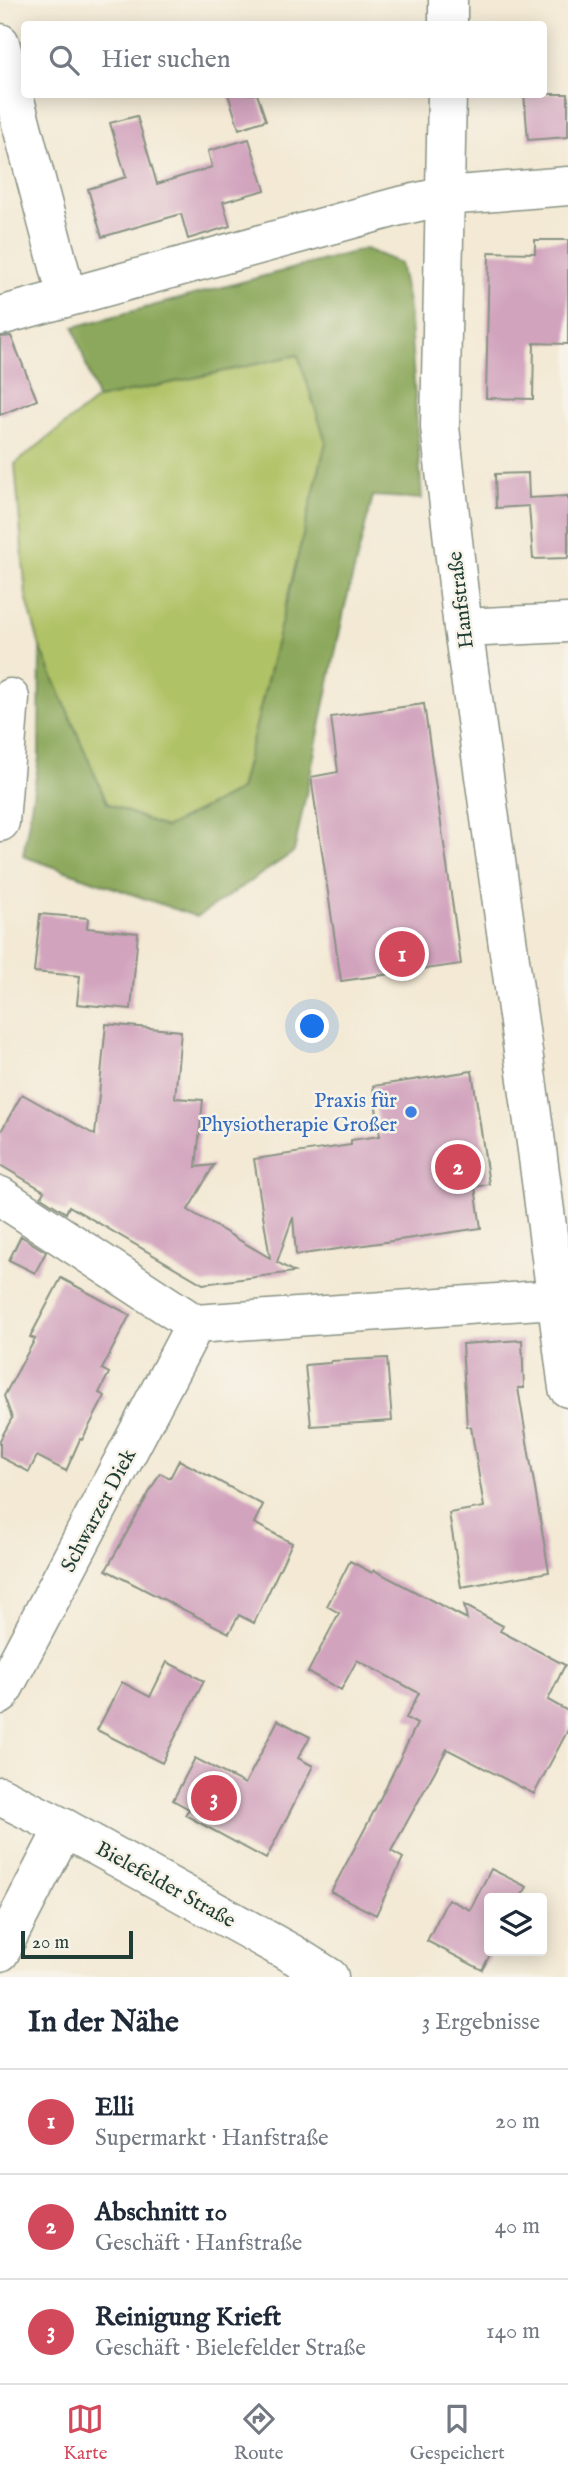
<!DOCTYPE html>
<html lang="de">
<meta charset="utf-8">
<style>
body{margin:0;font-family:"IM FELL English",serif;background:#f6f6f7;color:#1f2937}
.controls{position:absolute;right:21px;bottom:21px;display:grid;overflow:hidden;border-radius:7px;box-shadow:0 4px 18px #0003}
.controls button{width:63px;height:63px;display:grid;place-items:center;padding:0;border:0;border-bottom:2px solid #e0e1e3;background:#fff;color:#1f2937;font:35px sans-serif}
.scale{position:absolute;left:21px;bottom:18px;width:112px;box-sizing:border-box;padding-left:7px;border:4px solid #1f3d34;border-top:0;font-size:19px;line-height:24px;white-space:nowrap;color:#1f3d34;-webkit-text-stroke:5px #f7f3e8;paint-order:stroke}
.you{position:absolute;left:313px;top:1027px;width:24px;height:24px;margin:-18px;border:5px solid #fff;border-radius:50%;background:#1a73e8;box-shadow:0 0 0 10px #1a73e833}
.badge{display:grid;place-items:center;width:46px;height:46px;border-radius:50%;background:#d1495b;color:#fff;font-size:23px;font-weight:700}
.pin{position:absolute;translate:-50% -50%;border:4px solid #fff;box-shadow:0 2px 7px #0006}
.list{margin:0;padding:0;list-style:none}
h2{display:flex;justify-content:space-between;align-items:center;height:91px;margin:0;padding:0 28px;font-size:30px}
h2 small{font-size:23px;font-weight:400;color:#747a83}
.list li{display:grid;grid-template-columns:46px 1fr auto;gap:21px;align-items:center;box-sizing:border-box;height:105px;padding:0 28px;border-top:2px solid #e0e1e3}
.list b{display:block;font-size:26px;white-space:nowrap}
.list p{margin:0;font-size:23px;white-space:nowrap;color:#747a83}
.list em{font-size:23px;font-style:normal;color:#747a83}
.icon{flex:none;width:38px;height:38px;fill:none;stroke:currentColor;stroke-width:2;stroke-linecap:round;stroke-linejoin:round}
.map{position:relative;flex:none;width:568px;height:1977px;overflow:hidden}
.search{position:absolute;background:#fff;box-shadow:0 4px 18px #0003;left:21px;right:21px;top:21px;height:77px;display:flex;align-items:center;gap:18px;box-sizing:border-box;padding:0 24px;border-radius:7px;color:#747a83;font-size:26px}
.sheet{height:406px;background:#fff}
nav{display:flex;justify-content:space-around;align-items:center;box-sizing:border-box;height:98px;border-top:2px solid #e0e1e3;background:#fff;font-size:19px;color:#747a83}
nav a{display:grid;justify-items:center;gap:4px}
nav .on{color:#d1495b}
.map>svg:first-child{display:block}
.green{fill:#b0c266;stroke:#68804d;stroke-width:2}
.forest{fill:#8ca85b;stroke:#567248;stroke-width:2}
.building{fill:#d1a3bd}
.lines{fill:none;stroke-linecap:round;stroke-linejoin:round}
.minor-casing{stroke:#899384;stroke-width:41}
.tertiary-casing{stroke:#899384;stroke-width:41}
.minor{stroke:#fff;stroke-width:38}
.tertiary{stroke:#fff;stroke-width:38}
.shop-dot{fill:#3f7fe0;stroke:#f7f3e8;stroke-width:2.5}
.labels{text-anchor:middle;stroke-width:5;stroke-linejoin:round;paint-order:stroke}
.street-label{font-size:21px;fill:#1f3d34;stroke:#f7f3e8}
.shop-label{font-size:21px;fill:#366cbe;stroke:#f7f3e8;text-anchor:end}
</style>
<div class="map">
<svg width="568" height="1977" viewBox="0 0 568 1977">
<rect width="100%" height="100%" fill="#f7f3e8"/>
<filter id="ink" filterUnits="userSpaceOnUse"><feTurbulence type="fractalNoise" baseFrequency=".0143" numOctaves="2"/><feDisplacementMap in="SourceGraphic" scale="14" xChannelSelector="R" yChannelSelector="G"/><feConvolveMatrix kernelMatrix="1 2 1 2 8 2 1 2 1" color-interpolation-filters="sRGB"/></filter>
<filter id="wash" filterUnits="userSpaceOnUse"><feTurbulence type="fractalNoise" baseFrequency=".00686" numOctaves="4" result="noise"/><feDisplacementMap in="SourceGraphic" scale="28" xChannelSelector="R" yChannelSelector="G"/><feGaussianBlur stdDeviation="1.57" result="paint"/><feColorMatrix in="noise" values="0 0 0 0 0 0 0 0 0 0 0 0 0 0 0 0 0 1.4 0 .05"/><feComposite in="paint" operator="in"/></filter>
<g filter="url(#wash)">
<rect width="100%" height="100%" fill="#f3e9d4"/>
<!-- green -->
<path class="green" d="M 298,355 L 326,442 L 240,790 L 165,828 L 107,803 L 40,647 L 26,596 L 15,464 L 97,399 Z"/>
<!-- forest -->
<path class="forest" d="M 365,249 L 400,263 L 409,308 L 422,499 L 373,496 L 345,606 L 294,852 L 197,917 L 23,856 L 39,758 L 40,647 L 107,803 L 165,828 L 240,790 L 326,442 L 298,355 L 97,399 L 74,327 Z"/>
<g id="blocks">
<!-- building -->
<path class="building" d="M 228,94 L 257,94 L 266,120 L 239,129 Z
M 524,94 L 568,94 L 568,137 L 528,140 Z
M 137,116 L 157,184 L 212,167 L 208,151 L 249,139 L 265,190 L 223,202 L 230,226 L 188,239 L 181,214 L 102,237 L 88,189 L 126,177 L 110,123 Z
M 535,240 L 568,240 L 568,344 L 534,343 L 533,399 L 486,398 L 489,252 L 535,253 Z
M 11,336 L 37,400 L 0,415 L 0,337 Z
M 528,473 L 529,498 L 568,496 L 568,558 L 533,559 L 529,506 L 496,508 L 495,474 Z
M 424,704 L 461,964 L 341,981 L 311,777 L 338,772 L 331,717 Z
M 40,914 L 88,918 L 87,928 L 138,933 L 131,1009 L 77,1004 L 80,976 L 34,972 Z
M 106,1024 L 181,1031 L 175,1098 L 203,1100 L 196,1167 L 214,1165 L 188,1210 L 270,1258 L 254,1159 L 351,1145 L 351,1140 L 380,1136 L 373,1086 L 472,1071 L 489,1184 L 475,1187 L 481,1228 L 296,1255 L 293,1217 L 277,1262 L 294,1272 L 203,1284 L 69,1206 L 66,1213 L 41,1197 L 44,1191 L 0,1165 L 0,1133 L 22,1094 L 95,1135 Z
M 21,1236 L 46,1252 L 35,1273 L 9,1260 Z
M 61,1278 L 130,1315 L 102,1369 L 109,1373 L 99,1393 L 105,1396 L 82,1440 L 80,1439 L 66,1471 L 37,1456 L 29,1472 L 0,1457 L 0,1440 L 12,1418 L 4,1396 L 35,1339 L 30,1337 Z
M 522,1340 L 524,1388 L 518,1388 L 549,1572 L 461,1587 L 449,1513 L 484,1507 L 471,1427 L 467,1427 L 462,1344 Z
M 387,1358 L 392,1421 L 311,1426 L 305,1365 L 330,1363 L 331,1361 Z
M 179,1460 L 263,1505 L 254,1523 L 292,1543 L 254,1623 L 239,1615 L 229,1633 L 106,1570 L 160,1473 L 170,1478 Z
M 350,1561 L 372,1573 L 374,1570 L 467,1619 L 464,1605 L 503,1626 L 500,1631 L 565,1665 L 548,1700 L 568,1711 L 568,1730 L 534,1794 L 447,1749 L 391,1851 L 403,1858 L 376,1915 L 331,1892 L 369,1821 L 417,1724 L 406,1718 L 419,1693 L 357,1660 L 341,1690 L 308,1672 L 339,1613 L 327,1606 Z
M 167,1662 L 204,1681 L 162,1763 L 97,1730 L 122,1682 L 150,1697 Z
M 278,1720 L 310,1737 L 298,1758 L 313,1766 L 266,1859 L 185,1815 L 189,1809 L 173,1800 L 195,1758 L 245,1784 Z
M 491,1869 L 527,1887 L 520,1898 L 489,1898 L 489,1951 L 492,1951 L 482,1970 L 427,1941 L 448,1899 L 470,1910 Z"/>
</g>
</g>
<g filter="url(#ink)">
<use href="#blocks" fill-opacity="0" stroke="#899384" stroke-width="2"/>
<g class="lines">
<!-- minor casing -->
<g class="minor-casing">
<path id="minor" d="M 448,24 L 448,0
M 0,43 L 67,297
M 447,94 L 440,427 L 463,628 L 537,1150 L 568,1388
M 0,316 L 396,207 L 445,196 L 568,186
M 463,628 L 568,623
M 0,822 L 10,698
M 0,1196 L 195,1324 L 555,1299
M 0,1695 L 195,1324
M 0,1952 L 64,1828"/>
</g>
<!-- tertiary casing -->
<g class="tertiary-casing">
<path id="tertiary" d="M 0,1796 L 64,1828 L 294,1955 L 329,1977"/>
</g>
<!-- minor -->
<use href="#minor" class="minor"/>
<!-- tertiary -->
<use href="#tertiary" class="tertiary"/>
</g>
</g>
<!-- markers -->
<circle class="shop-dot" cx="411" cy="1112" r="7"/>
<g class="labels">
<!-- street labels -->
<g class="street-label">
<text transform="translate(460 600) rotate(-97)" y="7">Hanfstraße</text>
<text transform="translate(98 1510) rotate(-62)" y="7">Schwarzer Diek</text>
<text transform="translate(166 1884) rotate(29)" y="7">Bielefelder Straße</text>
</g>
<!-- shop labels -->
<g class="shop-label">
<text x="397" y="1107">Praxis für<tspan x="397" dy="24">Physiotherapie Großer</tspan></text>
</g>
</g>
</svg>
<div class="controls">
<button><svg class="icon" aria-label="layers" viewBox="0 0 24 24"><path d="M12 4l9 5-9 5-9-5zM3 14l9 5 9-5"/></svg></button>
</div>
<div class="scale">20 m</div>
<div class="you"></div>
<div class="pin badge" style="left:402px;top:954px">1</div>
<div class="pin badge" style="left:458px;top:1167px">2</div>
<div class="pin badge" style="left:214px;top:1798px">3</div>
<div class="search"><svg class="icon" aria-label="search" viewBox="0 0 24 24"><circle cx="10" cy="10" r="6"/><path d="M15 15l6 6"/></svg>Hier suchen</div>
</div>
<section class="sheet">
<h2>In der Nähe<small>3 Ergebnisse</small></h2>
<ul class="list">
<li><span class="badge">1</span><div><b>Elli</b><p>Supermarkt · Hanfstraße</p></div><em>20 m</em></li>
<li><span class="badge">2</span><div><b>Abschnitt 10</b><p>Geschäft · Hanfstraße</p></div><em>40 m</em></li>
<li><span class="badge">3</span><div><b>Reinigung Krieft</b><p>Geschäft · Bielefelder Straße</p></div><em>140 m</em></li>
</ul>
</section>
<nav>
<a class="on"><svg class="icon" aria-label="map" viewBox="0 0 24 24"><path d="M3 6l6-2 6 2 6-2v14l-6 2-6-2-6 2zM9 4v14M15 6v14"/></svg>Karte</a>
<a><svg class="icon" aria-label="directions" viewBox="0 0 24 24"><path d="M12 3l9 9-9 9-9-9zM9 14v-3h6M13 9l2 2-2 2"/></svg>Route</a>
<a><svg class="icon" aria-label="saved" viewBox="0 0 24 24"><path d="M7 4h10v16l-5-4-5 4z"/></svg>Gespeichert</a>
</nav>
